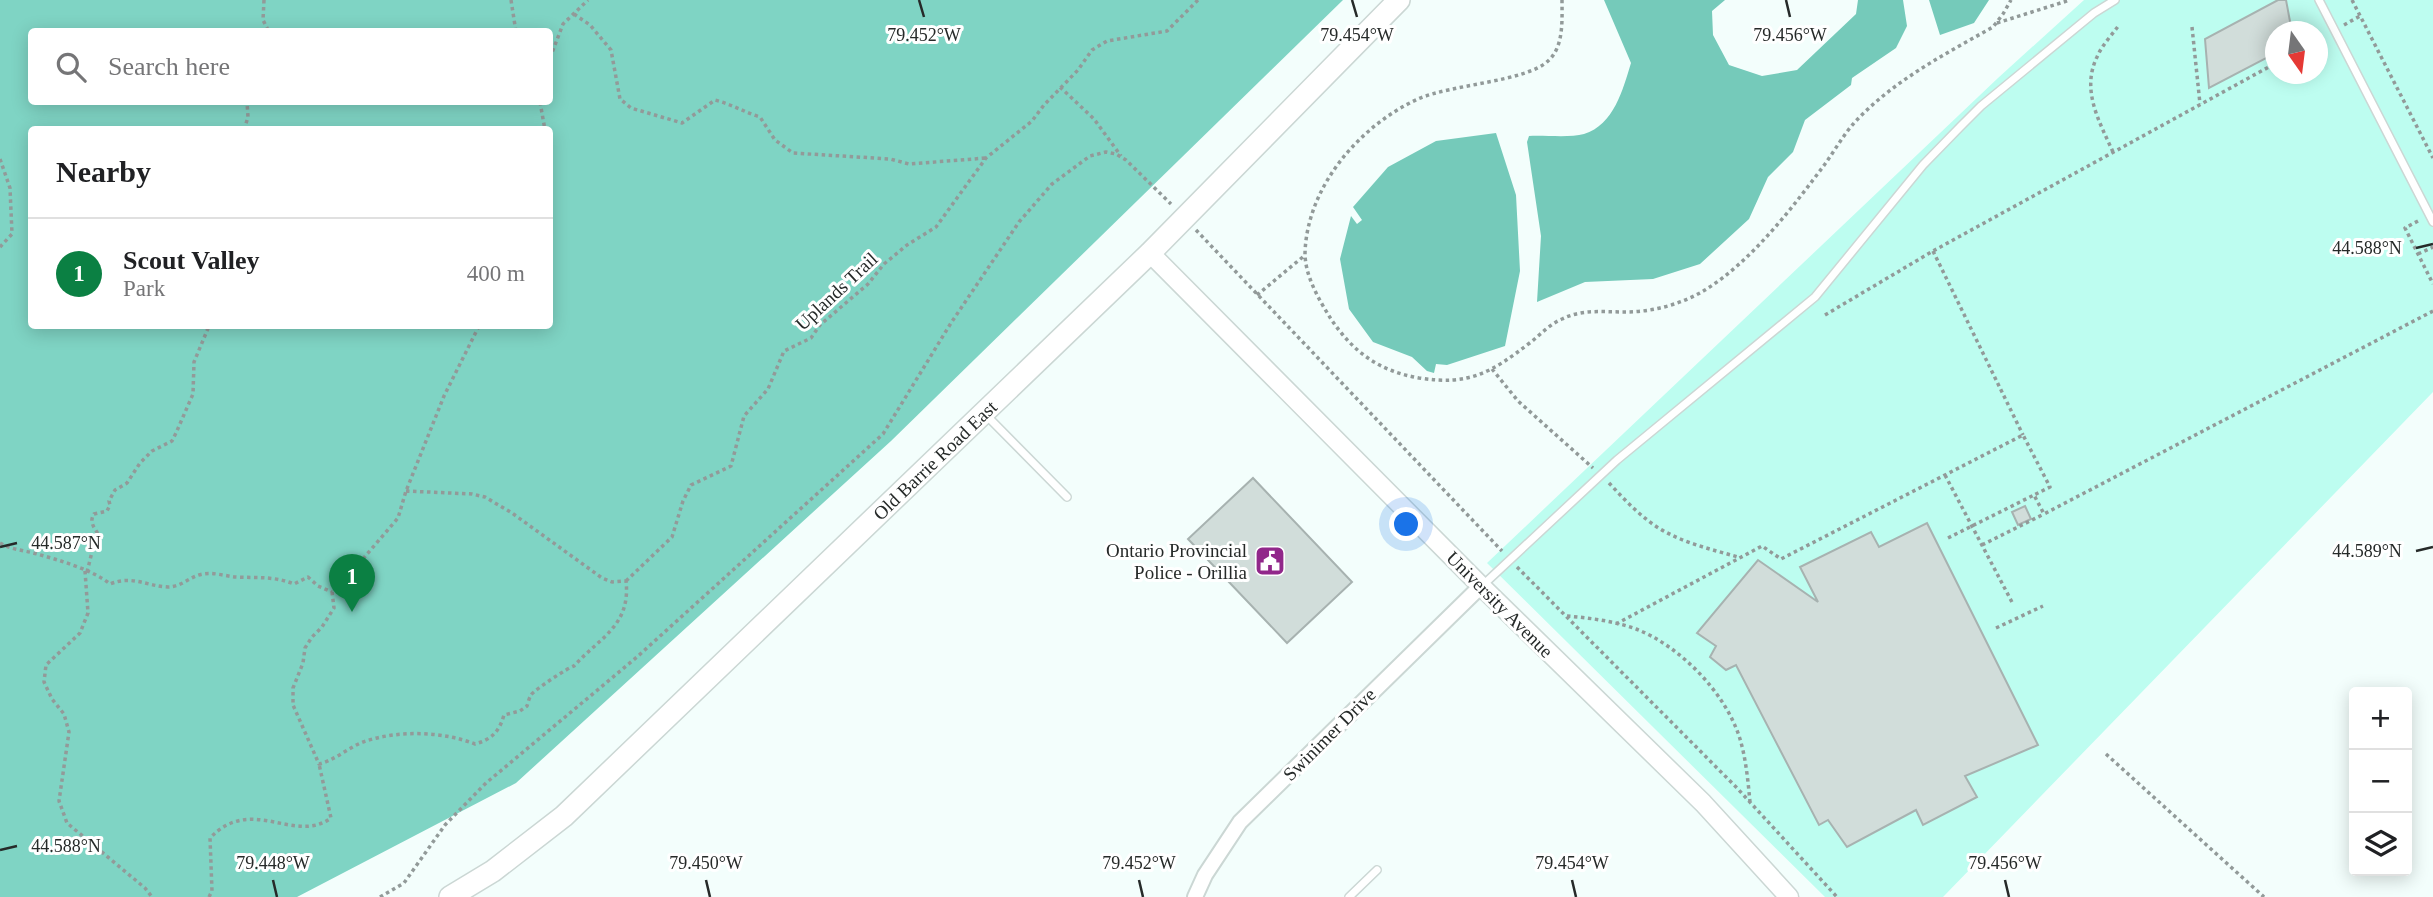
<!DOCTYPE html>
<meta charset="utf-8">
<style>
body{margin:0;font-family:"Times New Roman",serif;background:#f2f2f2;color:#202124}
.controls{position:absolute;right:21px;bottom:21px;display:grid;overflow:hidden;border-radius:7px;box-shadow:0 4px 18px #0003}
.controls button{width:63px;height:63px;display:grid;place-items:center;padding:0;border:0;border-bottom:2px solid #e0e0e0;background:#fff;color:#202124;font:35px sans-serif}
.compass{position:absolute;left:2265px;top:21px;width:63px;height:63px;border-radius:50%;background:#fff;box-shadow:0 4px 18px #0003;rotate:166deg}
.you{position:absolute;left:1407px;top:525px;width:24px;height:24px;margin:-18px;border:5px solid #fff;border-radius:50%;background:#1a73e8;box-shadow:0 0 0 10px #1a73e833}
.badge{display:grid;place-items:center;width:46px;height:46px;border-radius:50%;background:#0b8043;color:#fff;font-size:23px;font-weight:700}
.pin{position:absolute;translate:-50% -58px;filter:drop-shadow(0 2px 4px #0008)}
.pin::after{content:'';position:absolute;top:37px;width:24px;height:21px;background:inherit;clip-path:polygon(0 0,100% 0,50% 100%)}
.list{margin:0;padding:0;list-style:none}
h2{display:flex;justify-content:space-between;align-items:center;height:91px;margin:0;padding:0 28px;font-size:30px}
h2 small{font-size:23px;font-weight:400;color:#757577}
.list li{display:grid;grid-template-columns:46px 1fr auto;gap:21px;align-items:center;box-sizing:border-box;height:112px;padding:0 28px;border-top:2px solid #e0e0e0}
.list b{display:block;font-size:26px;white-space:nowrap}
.list p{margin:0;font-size:23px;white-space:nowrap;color:#757577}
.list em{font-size:23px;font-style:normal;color:#757577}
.icon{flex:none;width:38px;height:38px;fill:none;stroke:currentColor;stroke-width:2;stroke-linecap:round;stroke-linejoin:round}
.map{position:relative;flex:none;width:2433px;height:897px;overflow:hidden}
.search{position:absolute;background:#fff;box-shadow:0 4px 18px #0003;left:28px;top:28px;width:525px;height:77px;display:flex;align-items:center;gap:18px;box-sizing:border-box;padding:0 24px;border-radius:7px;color:#757577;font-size:26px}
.panel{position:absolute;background:#fff;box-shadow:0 4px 18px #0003;left:28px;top:126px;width:525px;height:203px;border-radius:7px}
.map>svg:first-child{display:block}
.green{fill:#bdfdf0;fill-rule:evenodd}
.forest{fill:#7fd4c4;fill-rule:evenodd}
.water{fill:#75caba}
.building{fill:#d1ddda;stroke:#a7b2b0;stroke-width:2}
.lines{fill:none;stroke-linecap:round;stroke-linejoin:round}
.service-casing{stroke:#cbd7d4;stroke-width:10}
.minor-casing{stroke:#cbd7d4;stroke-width:18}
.tertiary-casing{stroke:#cbd7d4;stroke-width:21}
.secondary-casing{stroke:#cbd7d4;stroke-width:24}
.path{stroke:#929a99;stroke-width:3.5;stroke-dasharray:3.5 3.5;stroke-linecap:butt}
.service{stroke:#fff;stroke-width:7}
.minor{stroke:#fff;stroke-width:14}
.tertiary{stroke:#fff;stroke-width:18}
.secondary{stroke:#fff;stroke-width:21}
.ticks{fill:none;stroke:#262a29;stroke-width:2.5}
.labels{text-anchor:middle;stroke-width:6;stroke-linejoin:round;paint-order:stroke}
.street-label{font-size:19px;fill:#262a29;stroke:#fff}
.poi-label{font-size:19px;fill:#262a29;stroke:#fff;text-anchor:end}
.ticks-label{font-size:18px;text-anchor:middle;fill:#262a29;stroke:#fff;stroke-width:6;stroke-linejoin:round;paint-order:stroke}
</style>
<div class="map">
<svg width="2433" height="897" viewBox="0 0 2433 897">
<rect width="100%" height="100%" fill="#f3fefc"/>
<!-- green -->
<path class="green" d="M 2084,0 L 2433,0 L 2433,392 L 1943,897 L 1825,897 L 1487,563 L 1998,78 ZM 2276,32 L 2318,32 L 2318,74 L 2276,74 Z"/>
<!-- forest -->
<path class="forest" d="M 0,0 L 1343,0 L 891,441 L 516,783 L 297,897 L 0,897 ZM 32,32 L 550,32 L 550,102 L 32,102 ZM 32,130 L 550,130 L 550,326 L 32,326 Z"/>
<!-- water -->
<path class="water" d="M 1604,0 L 1725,0 L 1712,11 L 1713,35 L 1729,65 L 1762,76 L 1797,70 L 1856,14 L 1858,0 L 1903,0 L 1907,26 L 1896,48 L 1852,78 L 1851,85 L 1805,120 L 1793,152 L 1768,177 L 1749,219 L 1700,264 L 1653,279 L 1585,282 L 1537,302 L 1541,236 L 1527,142 L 1529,136 C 1544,135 1570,138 1584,134 C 1614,125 1623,89 1631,63 Z
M 1929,0 L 1989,0 L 1974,23 L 1940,35 Z
M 1496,133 L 1516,195 L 1520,271 L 1505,346 L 1447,365 L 1436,364 L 1434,373 L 1427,371 L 1412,357 L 1373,342 L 1349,309 L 1340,259 L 1351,216 L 1357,224 L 1362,220 L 1353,207 L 1388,167 L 1436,141 Z"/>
<!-- building -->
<path class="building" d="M 2278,0 L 2286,0 L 2292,32 L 2276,32 L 2276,53 L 2209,88 L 2205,39 Z
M 1253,478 L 1352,582 L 1287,643 L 1188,539 Z
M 2025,506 L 2031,519 L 2018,525 L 2012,512 Z
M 1927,523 L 2038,745 L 1965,776 L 1977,797 L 1923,825 L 1916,810 L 1847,847 L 1828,820 L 1819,825 L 1736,665 L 1726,670 L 1710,657 L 1716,646 L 1697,633 L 1758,560 L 1818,602 L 1800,567 L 1871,532 L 1879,547 Z"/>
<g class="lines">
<!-- service casing -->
<g class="service-casing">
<path id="service" d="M 2319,0 L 2433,222
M 987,416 L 1067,497
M 1483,585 L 1617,460 L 1815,297 L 1923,165 L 1960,127 L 1981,106 L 2094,13 L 2115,0
M 1349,897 L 1377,870"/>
</g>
<!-- minor casing -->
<g class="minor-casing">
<path id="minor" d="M 1195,897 L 1205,875 L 1240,822 L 1481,586"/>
</g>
<!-- tertiary casing -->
<g class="tertiary-casing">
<path id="tertiary" d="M 1150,253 L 1481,586 L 1703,803 L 1789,897"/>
</g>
<!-- secondary casing -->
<g class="secondary-casing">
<g id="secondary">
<path id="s1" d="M 450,897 L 493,871 L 564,816 L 1150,253 L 1399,0"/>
</g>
</g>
<!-- path -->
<path class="path" d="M 264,0 L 263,20 L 269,32
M 511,0 L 516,32
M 1562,0 C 1562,20 1564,47 1548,61 C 1525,82 1452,84 1418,99 C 1359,126 1307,187 1305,253 C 1305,276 1319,300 1331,319 C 1353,352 1379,371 1419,378 C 1470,386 1492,372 1531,342 C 1541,334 1550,324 1562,319 C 1582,309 1603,312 1625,312 C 1653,312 1682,304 1705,290 C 1752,261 1793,207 1825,164 C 1835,150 1844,134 1855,122 C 1893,81 1945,54 1993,27 L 2003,14 L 2011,0
M 2352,0 L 2433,158
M 574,14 L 590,25 L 611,50 L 620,99 L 631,108 L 682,123 L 715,100 C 731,104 744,112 760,117 L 775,140 L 793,153 L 890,159 L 909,164 L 986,158
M 1997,23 L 2070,0
M 2344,25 L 2360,16
M 2192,27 L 2200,104
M 550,58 L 563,24 L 588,0
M 1060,87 L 1094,119 L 1121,156
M 540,102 L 545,130
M 244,130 L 248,117 L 247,102
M 2113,152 C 2099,121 2081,90 2097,57 C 2102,45 2112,35 2119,25
M 0,159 L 10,188 L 12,234 L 0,247
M 2418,221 L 2405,228 L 2433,284
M 1196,230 L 1502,551
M 1933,251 L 2023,435
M 2418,254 L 2433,247
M 1257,295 L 1304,256
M 1825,315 L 1933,251 L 2276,63
M 479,326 L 444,396 L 406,491 L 398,518 L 356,567 L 343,577 L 332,592 L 334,608 L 322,627 L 312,637 L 305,648 L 303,663 L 293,688 L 293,705 L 319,764 C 335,760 348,748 363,742 C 397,730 442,731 475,744 C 492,739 499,732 504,715 L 520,711 L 527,706 C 528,703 529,698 531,695 C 534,690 569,667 574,666 C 599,638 631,626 626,581
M 1492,369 L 1518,401 L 1593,468
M 1945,475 L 2013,604
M 1609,483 C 1623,498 1637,513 1654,525 C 1679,542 1710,549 1738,557
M 406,491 L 472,494 L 485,497 L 512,513 L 602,578 L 612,582 L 626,581
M 1948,538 L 2034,495 L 2044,514 L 2433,311
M 0,543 C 12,550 24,550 37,554 C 59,560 93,570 110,584 C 133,575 146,586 168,587 C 182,587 190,576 203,574 C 213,572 225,576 236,577 C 257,578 274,576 294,584 L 308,577 L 318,586 L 332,592
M 1982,545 L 2044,514
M 1517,567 L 1737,788 L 1837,897
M 85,571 L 88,613 L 80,633 L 46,665 L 44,682 L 52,699 L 64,714 L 69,732 L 59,801 L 67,823 L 145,888 L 152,897
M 87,572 L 92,552 L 91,542 L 98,534 C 94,527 89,522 94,514 L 107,511 L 110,505 L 109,501 L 115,490 L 127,483 L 140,463 L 152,451 L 172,441 L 176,433 L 193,394 L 194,362 L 209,326
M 626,581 L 672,537 L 683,501 L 691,485 L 731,466 L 744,416 L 768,389 L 784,351 L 811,338 L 820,325 L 868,284 L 884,264 L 907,245 L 936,227 L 986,158 L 1032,121 L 1044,105 L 1078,70 L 1092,50 L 1107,41 L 1167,31 L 1198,0
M 1567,616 C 1590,618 1614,621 1636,629 C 1680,646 1726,693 1740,739 C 1746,759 1748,781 1750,802
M 1616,624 L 1762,546 L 1781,559 L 2023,435 L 2050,487 L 2034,495
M 1996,628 L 2043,606
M 2106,754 L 2264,897
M 209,897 L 212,891 L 210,838 C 252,794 294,845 331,818 L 319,764
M 380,897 L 404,883 L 445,825 L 486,783 L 637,657 L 883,434 L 951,323 L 1019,222 L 1052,184 L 1090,156 L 1106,152 L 1116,154 L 1126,160 L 1171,204"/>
<!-- service -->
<use href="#service" class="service"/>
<!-- minor -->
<use href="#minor" class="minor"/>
<!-- tertiary -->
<use href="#tertiary" class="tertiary"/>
<!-- secondary -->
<use href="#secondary" class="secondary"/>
</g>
<!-- ticks -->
<path class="ticks" d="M 919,0 L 924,17M 1352,0 L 1357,17M 1786,0 L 1790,17M 2416,248 L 2433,244M 0,547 L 17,543M 2416,551 L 2433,547M 0,850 L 17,846M 273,880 L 277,897M 706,880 L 710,897M 1139,880 L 1143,897M 1572,880 L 1576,897M 2005,880 L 2009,897"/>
<!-- icons -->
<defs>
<g id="civic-square" transform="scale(1.575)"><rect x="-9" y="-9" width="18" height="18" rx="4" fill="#91278a" stroke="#fff"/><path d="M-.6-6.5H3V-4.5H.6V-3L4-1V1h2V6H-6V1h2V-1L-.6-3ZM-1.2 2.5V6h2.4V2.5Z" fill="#fff"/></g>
</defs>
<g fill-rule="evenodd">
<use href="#civic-square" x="1270" y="561"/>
</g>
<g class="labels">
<!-- street labels -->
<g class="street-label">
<text transform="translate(836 291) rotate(-43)" y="7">Uplands Trail</text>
<text dy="7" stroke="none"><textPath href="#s1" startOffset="654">Old Barrie Road East</textPath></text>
<text transform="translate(1500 604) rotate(45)" y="7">University Avenue</text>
<text transform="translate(1329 734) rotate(-45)" y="7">Swinimer Drive</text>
</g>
<!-- poi labels -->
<g class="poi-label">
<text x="1247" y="557">Ontario Provincial<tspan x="1247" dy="22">Police - Orillia</tspan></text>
</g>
</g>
<g class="ticks-label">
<text x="924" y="41">79.452°W</text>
<text x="1357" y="41">79.454°W</text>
<text x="1790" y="41">79.456°W</text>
<text x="2367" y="254">44.588°N</text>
<text x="66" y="549">44.587°N</text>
<text x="2367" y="557">44.589°N</text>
<text x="66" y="852">44.588°N</text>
<text x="273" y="869">79.448°W</text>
<text x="706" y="869">79.450°W</text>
<text x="1139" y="869">79.452°W</text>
<text x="1572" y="869">79.454°W</text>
<text x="2005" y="869">79.456°W</text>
</g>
</svg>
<div class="controls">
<button>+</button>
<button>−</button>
<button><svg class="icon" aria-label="layers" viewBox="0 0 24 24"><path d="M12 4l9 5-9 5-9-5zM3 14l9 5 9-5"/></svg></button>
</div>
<svg class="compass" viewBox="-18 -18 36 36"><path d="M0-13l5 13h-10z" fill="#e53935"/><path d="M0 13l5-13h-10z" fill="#757577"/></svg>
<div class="you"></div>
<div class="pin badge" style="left:352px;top:612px">1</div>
<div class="search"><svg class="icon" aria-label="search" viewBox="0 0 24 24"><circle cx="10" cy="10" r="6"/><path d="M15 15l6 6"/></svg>Search here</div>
<section class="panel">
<h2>Nearby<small></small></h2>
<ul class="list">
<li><span class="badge">1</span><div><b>Scout Valley</b><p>Park</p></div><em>400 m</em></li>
</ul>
</section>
</div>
